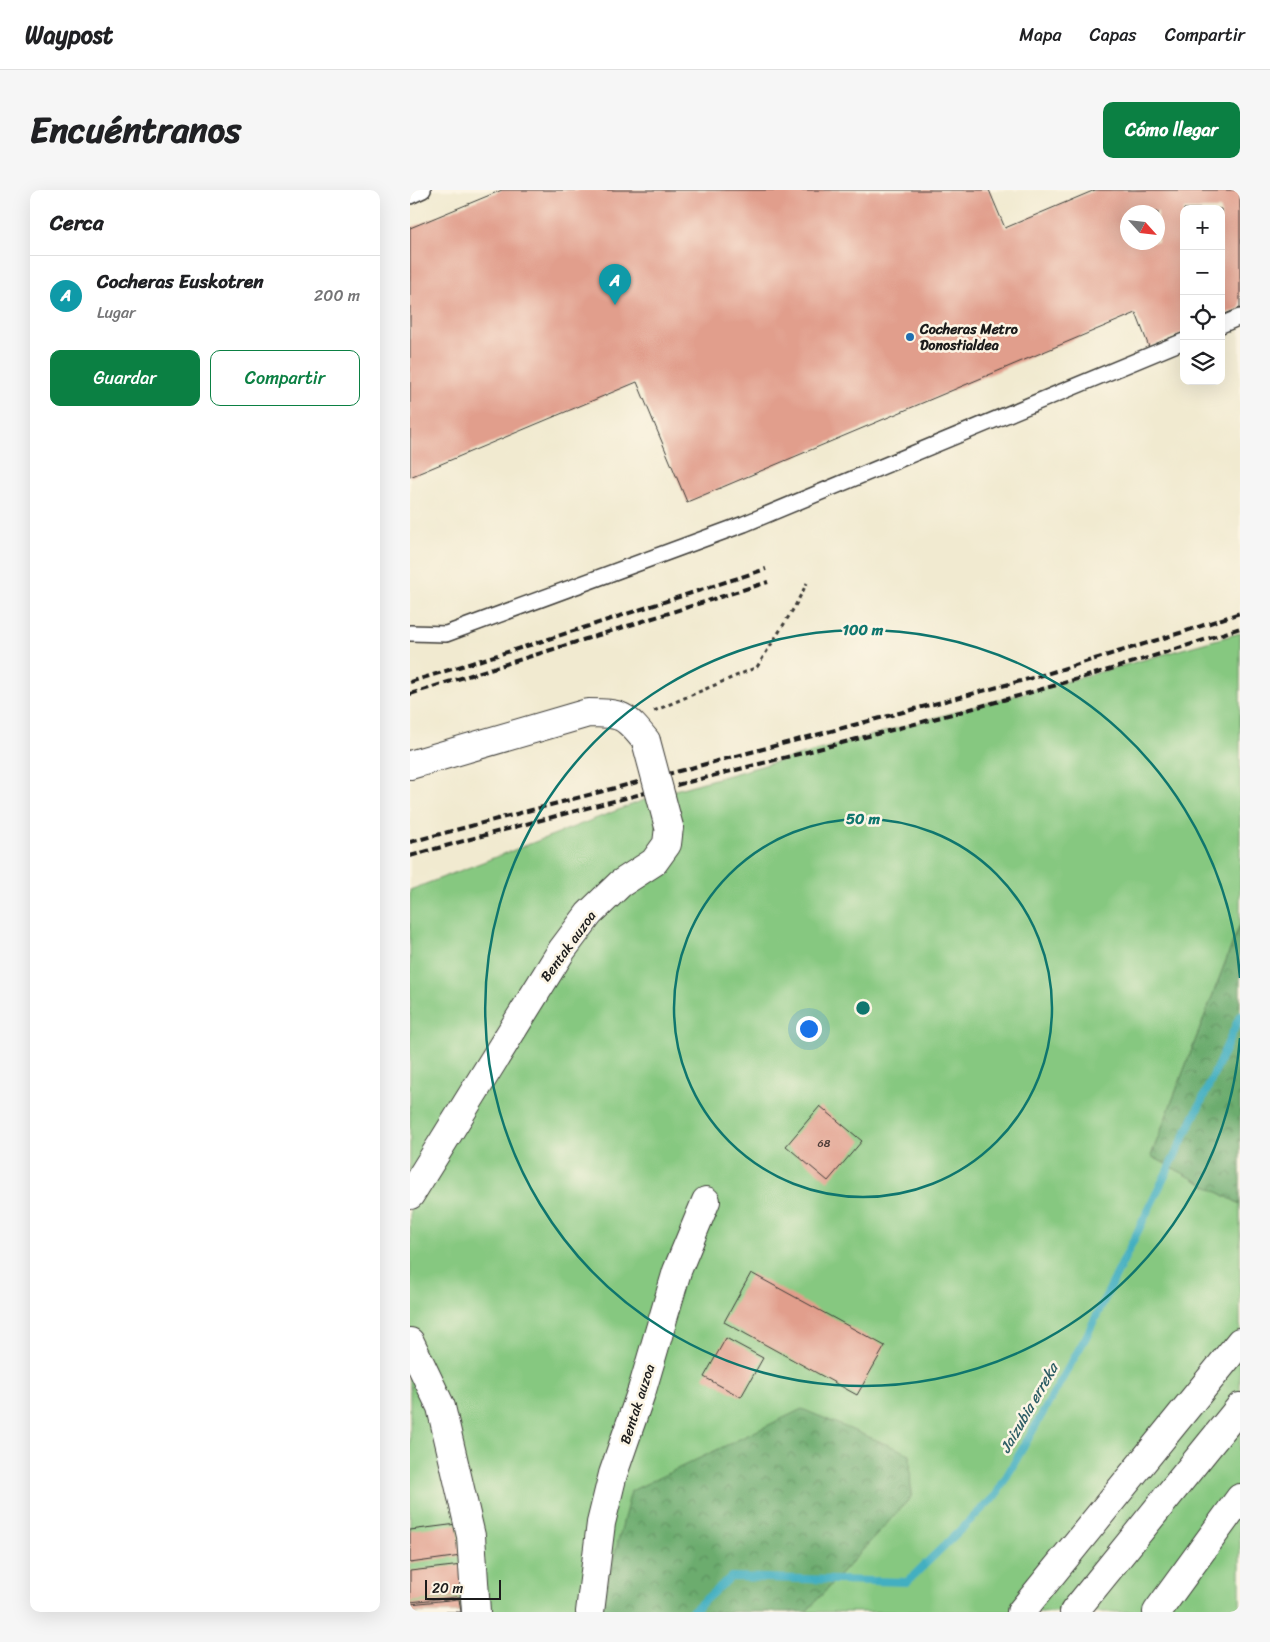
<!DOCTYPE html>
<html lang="es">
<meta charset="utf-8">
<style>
body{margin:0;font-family:Sriracha,sans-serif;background:#f6f6f6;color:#202124}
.controls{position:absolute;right:15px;top:15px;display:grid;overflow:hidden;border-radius:10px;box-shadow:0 5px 20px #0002}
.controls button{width:45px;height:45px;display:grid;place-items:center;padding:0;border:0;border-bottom:1px solid #e0e0e0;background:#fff;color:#202124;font:25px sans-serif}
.compass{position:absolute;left:710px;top:15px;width:45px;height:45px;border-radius:50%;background:#fff;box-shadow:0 5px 20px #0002;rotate:117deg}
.scale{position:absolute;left:15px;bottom:12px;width:76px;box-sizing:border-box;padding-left:5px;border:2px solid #1c1c1c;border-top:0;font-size:14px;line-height:18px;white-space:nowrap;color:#1c1c1c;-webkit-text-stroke:4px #fcf5e5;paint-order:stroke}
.you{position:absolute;left:398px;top:838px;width:18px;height:18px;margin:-12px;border:4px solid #fff;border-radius:50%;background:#1a73e8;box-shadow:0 0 0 8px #1a73e833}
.badge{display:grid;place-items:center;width:32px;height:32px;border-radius:50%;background:#0b8043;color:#fff;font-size:16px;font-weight:700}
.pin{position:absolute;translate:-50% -41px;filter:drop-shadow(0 1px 2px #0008)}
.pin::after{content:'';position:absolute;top:26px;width:18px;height:15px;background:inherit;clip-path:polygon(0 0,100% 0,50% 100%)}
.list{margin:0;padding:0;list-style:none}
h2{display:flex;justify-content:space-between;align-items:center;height:65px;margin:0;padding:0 20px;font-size:21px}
h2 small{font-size:16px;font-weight:400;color:#757577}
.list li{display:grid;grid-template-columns:32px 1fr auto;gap:15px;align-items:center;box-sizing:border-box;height:80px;padding:0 20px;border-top:1px solid #e0e0e0}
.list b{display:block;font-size:19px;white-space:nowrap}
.list p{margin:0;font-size:16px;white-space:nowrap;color:#757577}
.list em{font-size:16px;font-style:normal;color:#757577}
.actions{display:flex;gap:10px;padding:15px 20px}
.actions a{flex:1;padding:11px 0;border:1px solid #0b8043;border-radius:10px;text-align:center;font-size:18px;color:#0b8043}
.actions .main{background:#0b8043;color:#fff}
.icon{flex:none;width:28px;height:28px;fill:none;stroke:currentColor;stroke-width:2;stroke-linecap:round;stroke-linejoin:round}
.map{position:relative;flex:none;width:830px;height:1422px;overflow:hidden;border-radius:10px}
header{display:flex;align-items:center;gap:30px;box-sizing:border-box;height:70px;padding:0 25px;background:#fff;border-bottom:1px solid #e0e0e0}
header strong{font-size:24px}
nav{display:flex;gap:28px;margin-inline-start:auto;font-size:18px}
.intro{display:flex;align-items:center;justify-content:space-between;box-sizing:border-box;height:120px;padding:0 30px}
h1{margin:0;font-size:35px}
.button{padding:12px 22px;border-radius:10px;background:#0b8043;color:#fff;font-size:18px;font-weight:700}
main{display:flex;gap:30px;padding:0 30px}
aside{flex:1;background:#fff;border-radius:10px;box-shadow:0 5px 20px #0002}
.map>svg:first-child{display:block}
.green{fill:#86c880;stroke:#51724e}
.forest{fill:url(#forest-crowns);stroke:#446445}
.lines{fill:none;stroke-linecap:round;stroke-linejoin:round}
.stream{stroke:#43afc1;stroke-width:8}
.building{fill:#e19e8c;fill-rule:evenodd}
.lane-casing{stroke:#3c3b37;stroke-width:18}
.street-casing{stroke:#3c3b37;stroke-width:30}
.primary-casing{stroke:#3c3b37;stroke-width:30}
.path{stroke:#3c3b37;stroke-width:3;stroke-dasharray:4 4;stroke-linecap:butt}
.lane{stroke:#fff;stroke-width:15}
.street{stroke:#fff;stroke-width:28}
.primary{stroke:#fff;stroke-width:28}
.rail{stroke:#1c1c1c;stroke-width:4;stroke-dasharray:8 4;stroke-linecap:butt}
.street-bridge-casing{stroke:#3c3b37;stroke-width:30;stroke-linecap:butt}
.street-bridge{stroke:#fff;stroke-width:28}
.ring{fill:none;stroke:#0f766e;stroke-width:2.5}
.poi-dot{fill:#1f6fb2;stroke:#fcf5e5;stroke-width:2}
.labels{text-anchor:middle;stroke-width:5;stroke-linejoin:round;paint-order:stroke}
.number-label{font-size:11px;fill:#4d3c38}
.poi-label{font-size:14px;font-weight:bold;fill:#1c1c1c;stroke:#fcf5e5;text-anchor:start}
.street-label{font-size:14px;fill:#1c1c1c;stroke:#fcf5e5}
.water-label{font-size:15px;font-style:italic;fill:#2e5e66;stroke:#fcf5e5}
.centre{fill:#0f766e;stroke:#fcf5e5;stroke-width:2.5}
.ring-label{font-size:15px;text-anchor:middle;font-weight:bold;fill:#0f766e;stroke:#fcf5e5;stroke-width:5;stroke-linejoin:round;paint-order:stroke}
</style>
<header>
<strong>Waypost</strong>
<nav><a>Mapa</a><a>Capas</a><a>Compartir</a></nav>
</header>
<div class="intro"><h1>Encuéntranos</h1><a class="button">Cómo llegar</a></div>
<main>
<aside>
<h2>Cerca<small></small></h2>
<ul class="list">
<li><span class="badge" style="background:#0f9aa8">A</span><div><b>Cocheras Euskotren</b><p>Lugar</p></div><em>200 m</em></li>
</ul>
<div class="actions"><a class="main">Guardar</a><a>Compartir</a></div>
</aside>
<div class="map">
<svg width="830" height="1422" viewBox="0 0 830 1422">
<defs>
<pattern id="forest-crowns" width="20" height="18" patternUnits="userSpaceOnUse" patternTransform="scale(1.25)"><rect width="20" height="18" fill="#6cac6e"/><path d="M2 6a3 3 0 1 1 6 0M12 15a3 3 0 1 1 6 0" fill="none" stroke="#588b5a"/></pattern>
</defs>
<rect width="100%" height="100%" fill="#fcf5e5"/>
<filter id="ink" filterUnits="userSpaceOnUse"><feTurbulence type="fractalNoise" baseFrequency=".02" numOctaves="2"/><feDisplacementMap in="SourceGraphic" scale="10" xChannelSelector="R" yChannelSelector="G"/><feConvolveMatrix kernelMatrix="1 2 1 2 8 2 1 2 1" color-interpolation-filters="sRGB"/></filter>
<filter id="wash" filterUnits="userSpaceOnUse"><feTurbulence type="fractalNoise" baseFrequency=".0096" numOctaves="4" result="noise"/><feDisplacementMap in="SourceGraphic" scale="20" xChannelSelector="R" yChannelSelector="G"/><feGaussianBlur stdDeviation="1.12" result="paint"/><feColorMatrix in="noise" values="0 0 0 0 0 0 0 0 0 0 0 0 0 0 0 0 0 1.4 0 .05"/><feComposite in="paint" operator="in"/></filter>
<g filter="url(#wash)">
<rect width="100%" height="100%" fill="#f1ead0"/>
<!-- green -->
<path class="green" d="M 830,443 L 830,734 L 741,966 L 830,1014 L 830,1422 L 396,1422 L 501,1307 L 499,1264 L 190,1422 L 0,1422 L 0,700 L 247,605 Z"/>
<!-- forest -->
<path class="forest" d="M 830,734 L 830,1014 L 741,966 Z
M 392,1219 L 500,1264 L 501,1307 L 396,1422 L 190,1422 L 221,1301 Z"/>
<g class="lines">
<!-- stream -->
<path class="stream" d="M 281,1422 L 321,1387 L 497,1392 L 586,1305 L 676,1147 L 796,902 L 830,826"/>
</g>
<g id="blocks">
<!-- building -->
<path class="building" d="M 92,0 L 579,0 L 595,38 L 685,0 L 830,0 L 830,118 L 811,126 L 811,19 L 774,19 L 774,142 L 739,157 L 726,123 L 277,312 L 227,192 L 0,287 L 0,38 ZM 718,22 L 748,22 L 748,52 L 718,52 Z
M 410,916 L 452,951 L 418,991 L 376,956 Z
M 341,1083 L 475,1156 L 447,1205 L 314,1132 Z
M 316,1148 L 353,1168 L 331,1207 L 294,1187 Z
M 47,1334 L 51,1366 L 0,1373 L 0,1340 Z
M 52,1375 L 55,1406 L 0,1412 L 0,1381 Z
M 49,1409 L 51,1422 L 0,1422 L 0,1414 Z"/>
</g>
</g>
<g filter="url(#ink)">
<use href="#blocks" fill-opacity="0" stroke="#3c3b37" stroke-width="1"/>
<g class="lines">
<!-- lane casing -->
<g class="lane-casing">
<path id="lane" d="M 0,6 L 13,0
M 811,135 L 830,127
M 0,443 L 36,444 L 334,334 L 774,151"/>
</g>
<!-- street casing -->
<g class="street-casing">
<path id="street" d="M 0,575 L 178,523 C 212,523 215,525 236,551
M 0,1005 L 152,760 L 179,724 L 210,694 L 244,672 L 257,654 L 259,637
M 0,1152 L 31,1217 L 61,1346 L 66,1422
M 180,1422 L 191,1333 L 203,1284 L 232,1200 L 267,1081 L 296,1011
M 747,1422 L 830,1308"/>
</g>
<!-- primary casing -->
<g class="primary-casing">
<path id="primary" d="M 611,1422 L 830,1152
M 664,1422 L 830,1217"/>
</g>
<!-- path -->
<path class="path" d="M 244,521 L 347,477 L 384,418 L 397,393"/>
<!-- lane -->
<use href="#lane" class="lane"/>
<!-- street -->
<use href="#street" class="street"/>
<!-- primary -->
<use href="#primary" class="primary"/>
<!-- rail -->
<path class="rail" d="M 0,492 L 123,454 L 356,379
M 0,504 L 358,392
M 0,652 L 626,487 L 770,443 L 830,423
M 0,666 C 276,587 558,530 830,438"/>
<!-- street-bridge casing -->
<g class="street-bridge-casing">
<path id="street-bridge" d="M 236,551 L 259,637"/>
</g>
<!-- street-bridge -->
<use href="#street-bridge" class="street-bridge"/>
</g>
</g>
<!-- distance rings -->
<g class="ring">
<circle cx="453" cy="818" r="189"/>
<path d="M830 848A378 378 0 1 1 830 788"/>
</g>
<!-- markers -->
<circle class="poi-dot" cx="500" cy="147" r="5"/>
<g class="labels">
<!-- number labels -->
<g class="number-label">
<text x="414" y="957">68</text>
</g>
<!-- poi labels -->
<g class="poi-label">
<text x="510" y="144">Cocheras Metro<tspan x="510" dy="16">Donostialdea</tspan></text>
</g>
<!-- street labels -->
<g class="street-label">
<text transform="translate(158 756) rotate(-54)" y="5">Bentak auzoa</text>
<text transform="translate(227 1214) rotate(-72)" y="5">Bentak auzoa</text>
</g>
<!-- water labels -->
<g class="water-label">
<text transform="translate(619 1218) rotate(-60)" y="5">Jaizubia erreka</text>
</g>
</g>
<circle cx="453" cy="818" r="8" class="centre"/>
<g class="ring-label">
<text x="453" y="445">100 m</text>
<text x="453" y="634">50 m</text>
</g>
</svg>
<div class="controls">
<button>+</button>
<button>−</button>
<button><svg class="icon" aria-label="locate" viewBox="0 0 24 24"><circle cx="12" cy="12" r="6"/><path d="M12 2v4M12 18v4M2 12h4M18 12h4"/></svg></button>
<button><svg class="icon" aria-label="layers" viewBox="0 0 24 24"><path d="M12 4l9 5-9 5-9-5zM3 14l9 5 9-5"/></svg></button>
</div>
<svg class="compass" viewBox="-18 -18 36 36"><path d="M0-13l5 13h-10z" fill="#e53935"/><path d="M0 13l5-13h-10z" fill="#757577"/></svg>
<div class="scale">20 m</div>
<div class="you"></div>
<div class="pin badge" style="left:205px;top:115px;background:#0f9aa8">A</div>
</div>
</main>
